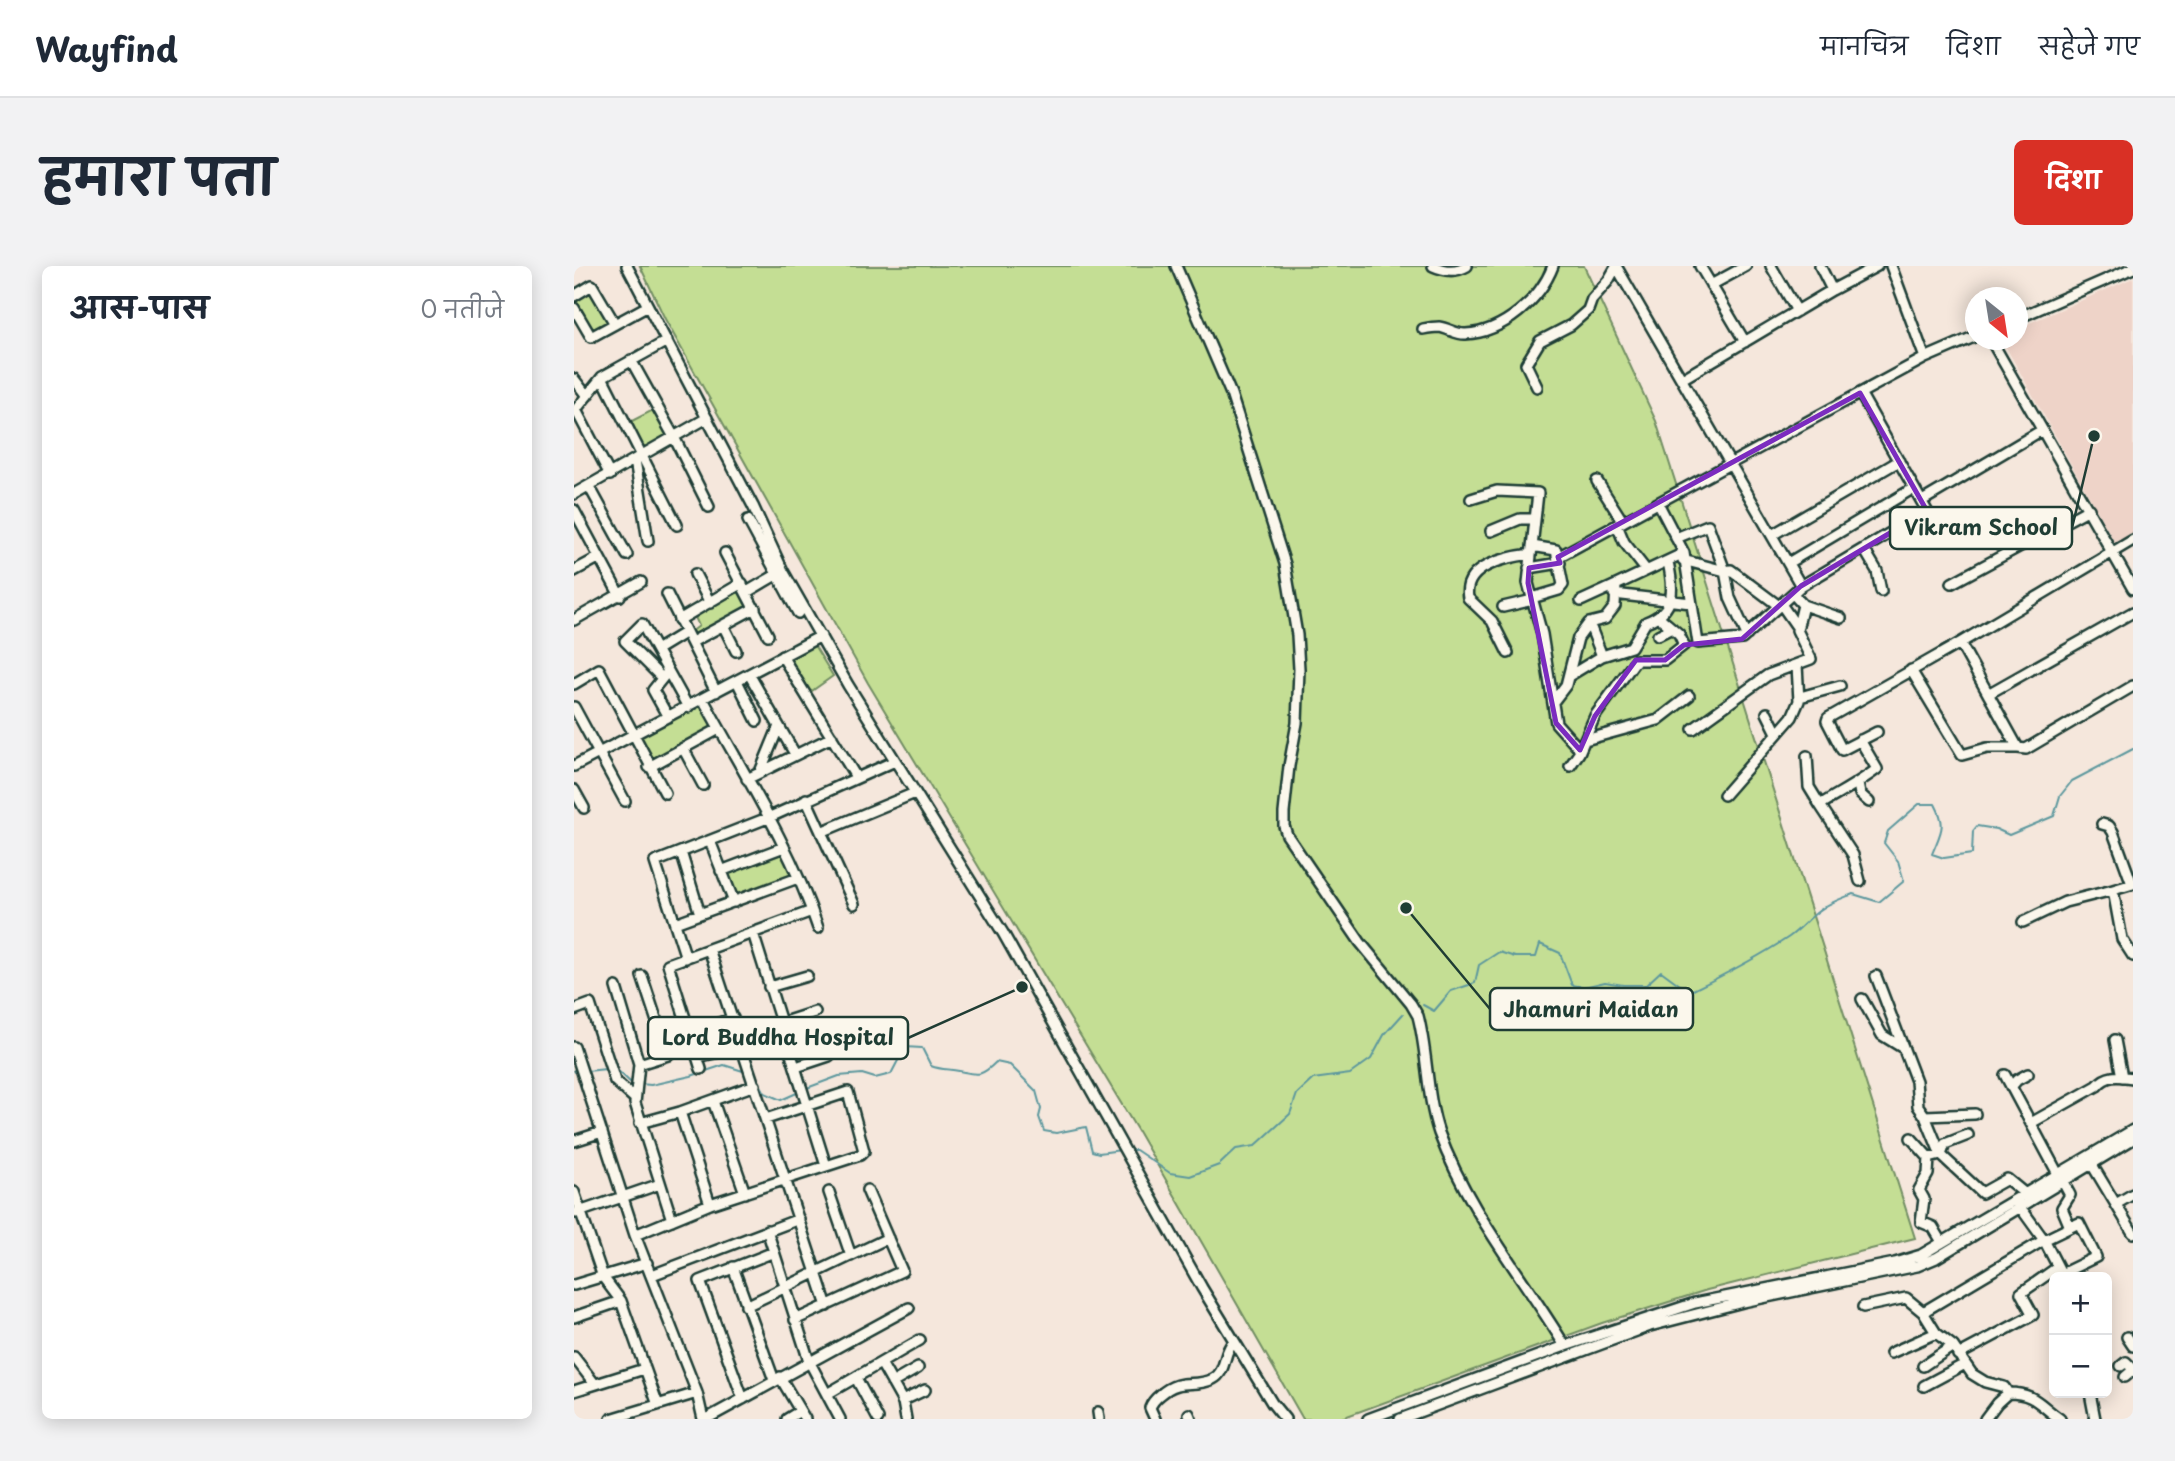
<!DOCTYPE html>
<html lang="hi">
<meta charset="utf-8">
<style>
body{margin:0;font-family:"Playpen Sans","Playpen Sans Deva",sans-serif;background:#f2f2f3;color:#1f2937}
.controls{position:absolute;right:21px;bottom:21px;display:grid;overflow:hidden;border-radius:10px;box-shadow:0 4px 18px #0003}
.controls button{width:63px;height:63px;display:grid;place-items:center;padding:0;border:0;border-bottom:2px solid #e0e1e3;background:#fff;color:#1f2937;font:35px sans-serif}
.compass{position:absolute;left:1391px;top:21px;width:63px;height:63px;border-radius:50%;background:#fff;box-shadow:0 4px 18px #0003;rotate:150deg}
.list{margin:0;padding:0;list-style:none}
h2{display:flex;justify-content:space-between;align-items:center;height:91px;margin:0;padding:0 28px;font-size:30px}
h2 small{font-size:23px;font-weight:400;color:#747a83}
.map{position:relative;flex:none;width:1559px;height:1153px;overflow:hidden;border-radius:10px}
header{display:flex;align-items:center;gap:42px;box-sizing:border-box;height:98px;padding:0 35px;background:#fff;border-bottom:2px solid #e0e1e3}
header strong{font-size:33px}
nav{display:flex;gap:38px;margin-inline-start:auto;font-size:24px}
.intro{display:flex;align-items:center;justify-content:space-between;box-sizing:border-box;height:168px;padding:0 42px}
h1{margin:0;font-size:49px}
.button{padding:18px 32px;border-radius:10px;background:#d93025;color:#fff;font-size:24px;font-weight:700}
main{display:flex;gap:42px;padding:0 42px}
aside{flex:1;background:#fff;border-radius:10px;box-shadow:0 4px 18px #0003}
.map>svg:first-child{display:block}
.built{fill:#eed3c8}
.green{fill:#c4de94;stroke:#728e64;stroke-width:2}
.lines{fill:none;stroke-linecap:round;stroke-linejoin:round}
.stream{stroke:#5d989e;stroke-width:2}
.minor-casing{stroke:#1f3d34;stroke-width:14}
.minor{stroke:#fbf7ec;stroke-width:9}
.marked{fill:none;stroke:#7b2cbf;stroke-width:5;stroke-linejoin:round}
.leader{fill:none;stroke:#1f3d34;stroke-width:2.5}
.callout-dot{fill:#1f3d34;stroke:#fbf7ec;stroke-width:2.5}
.callout{fill:#fbf7ec;stroke:#1f3d34;stroke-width:2.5}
.callout-label{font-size:21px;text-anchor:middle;font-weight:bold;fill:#1f3d34}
</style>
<header>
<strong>Wayfind</strong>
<nav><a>मानचित्र</a><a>दिशा</a><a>सहेजे गए</a></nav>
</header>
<div class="intro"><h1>हमारा पता</h1><a class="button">दिशा</a></div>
<main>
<aside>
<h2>आस-पास<small>0 नतीजे</small></h2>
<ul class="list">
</ul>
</aside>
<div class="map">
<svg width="1559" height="1153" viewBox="0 0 1559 1153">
<rect width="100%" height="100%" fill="#f5e7dc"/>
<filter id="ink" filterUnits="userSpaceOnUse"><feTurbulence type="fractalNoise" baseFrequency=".0143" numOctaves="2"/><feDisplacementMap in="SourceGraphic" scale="14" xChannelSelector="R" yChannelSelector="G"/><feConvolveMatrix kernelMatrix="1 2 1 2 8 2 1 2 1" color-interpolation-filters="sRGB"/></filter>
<g filter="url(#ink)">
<!-- built -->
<path class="built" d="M 1559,12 L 1559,266 L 1541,277 L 1428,74 L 1444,74 L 1444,62 Z"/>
<!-- green -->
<path class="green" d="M 66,0 L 1010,0 L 1082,155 L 1341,972 L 1133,1024 L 1028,1057 L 765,1153 L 729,1153 L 565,867 L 294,417 L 91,53 Z
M 18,23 L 38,56 L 19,67 L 0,38 L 0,33 Z
M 81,143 L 94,169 L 69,184 L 54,157 Z
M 165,322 L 174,341 L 121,371 L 117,366 L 125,360 L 120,349 Z
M 240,379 L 259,410 L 235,427 L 214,392 Z
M 127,438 L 139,462 L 76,495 L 63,470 Z
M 207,585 L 219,610 L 162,631 L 152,606 Z"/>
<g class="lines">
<!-- stream -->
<path class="stream" d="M 849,739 L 860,745 L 877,725 L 901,717 L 905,699 L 925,686 L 941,691 L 962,691 L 966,678 L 986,687 L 998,719 L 1010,721 L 1031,716 L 1049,719 L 1072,719 L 1087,705 L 1106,719 L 1119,724 C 1152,708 1185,691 1215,671 C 1228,662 1236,650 1249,642 C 1257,636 1269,632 1279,628 L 1305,636 L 1330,615 L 1324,595 L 1310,577 L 1314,565 L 1345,538 L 1361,538 C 1373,561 1367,565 1358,588 L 1370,592 L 1398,588 L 1399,565 L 1403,560 L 1422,563 L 1435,569 L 1480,550 L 1486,530 L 1498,515 L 1559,483
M 41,802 L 56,816 L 61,817
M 0,804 L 1,806 L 4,806
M 13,805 L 32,803
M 183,812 L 191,827 L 207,834 L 225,826
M 66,818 L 77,819 L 117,810 L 150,799 L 172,806
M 233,822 L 265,810 L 288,808 L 301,812 L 317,808 L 331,781 L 348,782 L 357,800 C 367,804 375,803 385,805 C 404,809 407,811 422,796 L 436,799 L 462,825 L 467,843 L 465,851 L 470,865 L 482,867 L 512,861 L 518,885 L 525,887 L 547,884
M 557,884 L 562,884 L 596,907 L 616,910 L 645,899 L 662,883 L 681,880 L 716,848 L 723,828 L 739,813 L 776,808 L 797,793 L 810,769 L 829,748"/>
<!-- minor casing -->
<g class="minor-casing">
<path id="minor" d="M 53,0 L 179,240 L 209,305 L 274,419 L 429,667 L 628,1022 L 698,1137 L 711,1153
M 602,0 L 657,128 L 711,298 L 723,369 L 725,403 L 723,457 L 715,500 L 710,547 L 710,560 L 713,569 L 786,676 L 837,738 L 844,750 C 854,788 852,829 865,867 C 894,945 948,1009 991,1080
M 859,0 C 870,5 881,7 893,0
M 1042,0 L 1227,320
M 1126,0 L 1171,76
M 1197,0 L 1223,45
M 1246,0 L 1258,24
M 1317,0 L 1351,92
M 1137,19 L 1172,0
M 0,30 L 18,19 L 41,58
M 0,42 L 17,71 L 74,40
M 1444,52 L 1559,2
M 849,63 C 854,62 860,61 865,61 C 874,62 883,69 892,68 C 929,66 966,34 979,0
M 1417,74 L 1559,323
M 57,94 L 100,171 L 135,241
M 28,111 L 103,259
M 0,113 L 13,130
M 1108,113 L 1258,24 L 1303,0
M 963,121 L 952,98 L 966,75 L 997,59 L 1014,44 L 1018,33 L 1034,15 L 1042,1
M 2,144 L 36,209
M 0,146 L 28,111 L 93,75
M 61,194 L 74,275
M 1023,215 L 1049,256
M 15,220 L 53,289
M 0,228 L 133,152
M 897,233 L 923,225 L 964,227 L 954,317 L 968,368 L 982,457 L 1006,484
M 1348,235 L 1468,164
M 1084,237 L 1110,287 L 1124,377 L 1168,373 L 1227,320 L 1353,245 L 1286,127
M 0,244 L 46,330
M 174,254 L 224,347
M 1043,259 L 1050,276 L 1072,304
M 917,265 L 946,253 L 961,253
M 1198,269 L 1325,195
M 1102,272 L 1134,259 L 1151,305 L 1156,332 L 1173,369
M 958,280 L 982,284 L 989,319 L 985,324 L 958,332
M 1290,283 L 1303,305 L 1307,325
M 151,287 L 194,369
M 984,291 L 1351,92 L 1402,70
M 1109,294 L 1151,305 L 1157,304 L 1205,340
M 1214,297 L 1340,222
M 955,302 L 986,297
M 0,305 L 24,292
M 121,308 L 136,337
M 1378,317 L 1515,243
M 173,326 L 207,306
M 93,328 L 142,426
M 1040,328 L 1117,337
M 1219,328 L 1229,339 L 1267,352
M 1007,335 L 1042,319
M 1207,338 L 1223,361
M 929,341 L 959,334
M 0,354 L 67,316
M 105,354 L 168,317
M 149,359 L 162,385
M 1084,369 L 1098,362
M 118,376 L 181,342
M 1386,377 L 1444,482 L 1452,483 L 1559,420
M 84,383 L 112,366
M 934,387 L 918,355 L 894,332 C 888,300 933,291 957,288
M 208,390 L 282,511
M 1028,390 L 1015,357 L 1031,353 L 1041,340 L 1042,319 L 1110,287
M 1337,404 L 1388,489 L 1413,482 L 1444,482
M 175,408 L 221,488
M 91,409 L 79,424 L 94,451
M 995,410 L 1028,390 L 1057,381 L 1072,356 C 1102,345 1100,323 1094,296
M 88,412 L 51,375 L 68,358 L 114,441
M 163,415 L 183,455
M 0,418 L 25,403 L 91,527
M 1414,428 L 1559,346
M 1226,431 L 1266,420
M 129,433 C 170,508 217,581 244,662
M 979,436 L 992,419 L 1004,372 L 1015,357
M 0,441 L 51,535
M 1193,447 L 1203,467
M 1119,463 L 1194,409 L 1237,393 L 1223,364 L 1229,339
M 1303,466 L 1268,484 L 1253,455 L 1254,452 L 1386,377 L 1559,274
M 1011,474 L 1084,454 L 1115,430
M 109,482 L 129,519
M 1233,490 L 1235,521 L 1246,539 C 1265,527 1285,517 1303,503 L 1286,474
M 0,500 L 247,370
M 996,500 L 1005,487 L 1021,450 L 1062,394 L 1091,394 L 1110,379 L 1105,368 L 1085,351
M 75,501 L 145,463
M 186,506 L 205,460
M 173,513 L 258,471
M 1284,518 L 1286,528 L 1295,536
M 0,524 L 10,542
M 1150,529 L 1218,451 L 1225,435 L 1223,399
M 232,533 L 280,638
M 1246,539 L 1279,589 L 1286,615
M 1528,558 L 1535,560 L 1539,566 L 1558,618
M 247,566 L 341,527
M 136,575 L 160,636
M 107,586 L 126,648
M 147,605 L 210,581
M 1559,618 L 1539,624 L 1548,673 L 1559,690
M 1449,656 L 1491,636 L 1539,624
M 101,657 L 224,612
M 179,667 L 252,900
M 135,683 L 253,1040
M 112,692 L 81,596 L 196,551 L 321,495
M 68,710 L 94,789 L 65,798 L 61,837 L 98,954
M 1302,710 L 1342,815 L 1344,840 L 1351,850 L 1367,889 L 1408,927 L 1433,913 L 1450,927
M 42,721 L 65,798
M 195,721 L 233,710
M 1288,733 L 1308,769 L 1329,782
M 0,744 L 16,738 L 41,815 L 60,832
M 207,757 L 241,746
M 117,767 L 159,752
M 1541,774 L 1548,811
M 0,781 L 61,969 L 123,1127 L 129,1153
M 123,791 L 168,781
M 222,801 L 255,790
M 127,803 L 94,698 L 238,645
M 1431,809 L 1484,908
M 1437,821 L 1443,814 L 1454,808
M 139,835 L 171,927
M 106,846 L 136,938
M 1351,850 L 1401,848
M 66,857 L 106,846 L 181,819
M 1457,857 L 1523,820 C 1533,808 1544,810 1559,812
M 1337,872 L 1355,892 L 1354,908 L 1345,924 L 1350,933 L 1347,956 L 1359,961 L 1368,976
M 0,875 L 28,866
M 1355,892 L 1367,889 L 1371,878 L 1394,869
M 1517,897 L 1559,967
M 1489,916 L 1496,929 L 1488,942 L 1496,961
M 0,926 L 29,1011 L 47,1035 L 84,1139
M 255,926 L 277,990
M 1444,938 L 1470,974 L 1485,1003
M 1542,938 L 1559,928
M 2,947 L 86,918
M 193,964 L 235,1095 L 266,1153
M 61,969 L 136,938 L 286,889 L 290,885 L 274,826 L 192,853
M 159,1001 L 200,1114
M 78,1009 L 225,953
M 0,1019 L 73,997
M 172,1040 L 314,972
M 1289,1041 L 1332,1032 L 1349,1046 L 1362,1067 L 1379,1080 L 1398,1108 L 1411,1116 L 1430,1121 L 1434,1127 C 1462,1127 1466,1140 1486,1153
M 1349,1046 L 1470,974 L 1505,957 L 1522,991 L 1487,1008
M 0,1051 L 47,1035
M 221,1054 L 328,1005 L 293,924
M 1553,1071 L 1559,1080
M 1317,1087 L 1362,1067
M 1384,1089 L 1459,1049 L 1447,1027 L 1484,1001
M 0,1091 L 20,1117
M 307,1097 L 329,1136 L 332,1153
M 1349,1100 L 1379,1080
M 1547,1100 L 1552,1096 L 1559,1103
M 206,1111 L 231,1153
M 1551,1111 L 1559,1104
M 282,1112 L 304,1153
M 318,1117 L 344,1102
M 1350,1120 L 1391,1098
M 0,1125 L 70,1103
M 1516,1127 L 1521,1153
M 253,1128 L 346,1074
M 169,1133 L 126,1015 L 200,986
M 328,1135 L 351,1124
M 524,1146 L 525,1153
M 615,1148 L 617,1153
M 37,1153 L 123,1127
M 132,1153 L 335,1042
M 213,1153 L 226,1145
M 581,1153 L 576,1142 C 578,1136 581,1133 586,1129 C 608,1110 619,1123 639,1113 C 653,1106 649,1085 660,1075
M 794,1153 L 991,1080 L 1121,1037 L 1321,997 L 1347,989 L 1559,864
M 826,1153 L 1076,1060 L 1169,1036 L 1343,1000 L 1362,992 L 1559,873
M 1411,1153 L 1423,1137 L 1434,1127"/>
</g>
<!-- minor -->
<use href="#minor" class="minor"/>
</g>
</g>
<!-- marked area -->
<path class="marked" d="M 1286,127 L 1353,245 L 1227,320 L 1168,373 L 1110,379 L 1091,394 L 1062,394 L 1021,450 L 1006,484 L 982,457 L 954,317 L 955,302 L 986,297 L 984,291 Z"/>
<!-- callouts -->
<path class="leader" d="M1520 170L1498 262M832 642L916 743M448 721L334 772"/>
<g class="callout-dot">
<circle cx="1520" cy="170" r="7"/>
<circle cx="832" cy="642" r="7"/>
<circle cx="448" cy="721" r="7"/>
</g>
<g class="callout">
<rect x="1316" y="241" width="182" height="42" rx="7"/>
<rect x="916" y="722" width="203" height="42" rx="7"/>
<rect x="74" y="751" width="260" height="42" rx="7"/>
</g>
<g class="callout-label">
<text x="1407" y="269">Vikram School</text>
<text x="1017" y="751">Jhamuri Maidan</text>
<text x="204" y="779">Lord Buddha Hospital</text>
</g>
</svg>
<div class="controls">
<button>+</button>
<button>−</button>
</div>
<svg class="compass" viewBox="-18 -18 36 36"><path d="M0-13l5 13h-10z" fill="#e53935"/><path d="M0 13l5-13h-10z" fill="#747a83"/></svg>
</div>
</main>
